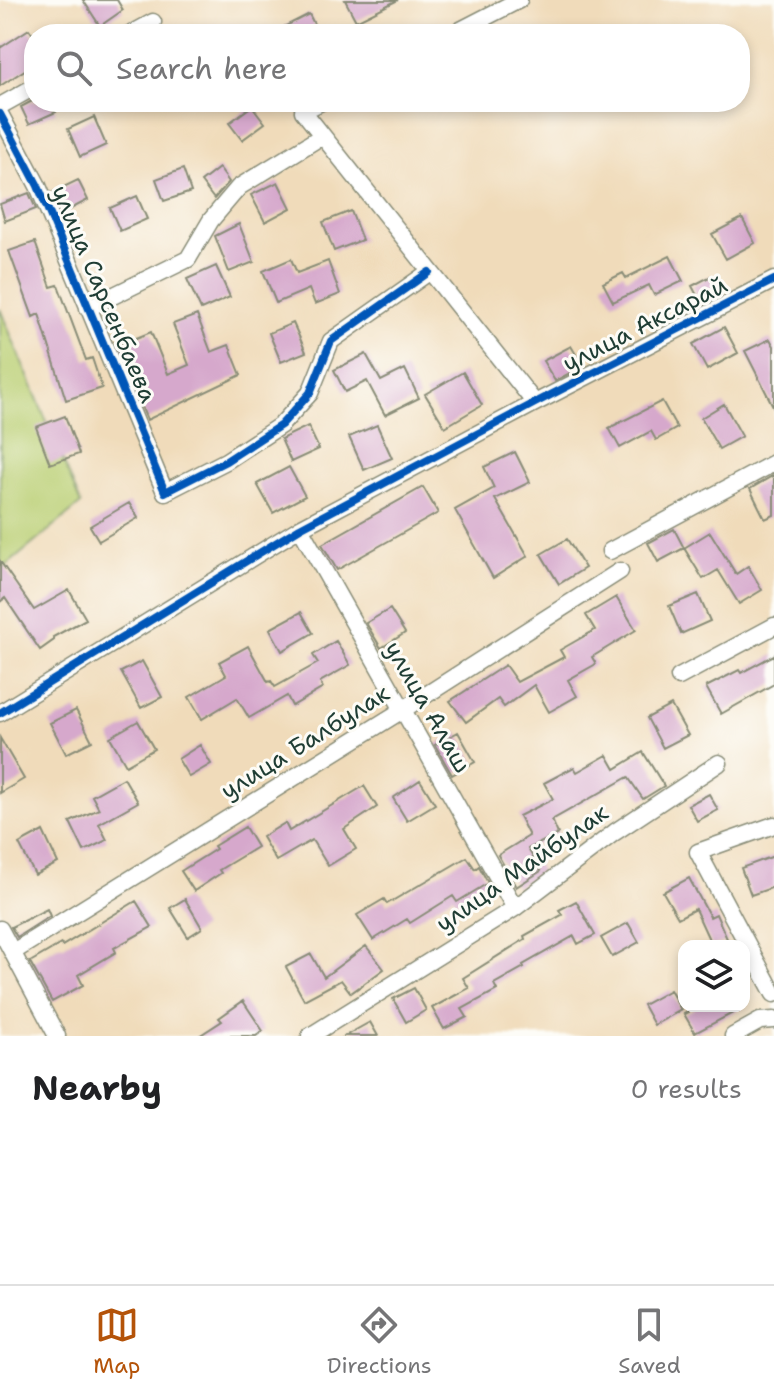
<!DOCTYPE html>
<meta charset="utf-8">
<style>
body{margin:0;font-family:"Shantell Sans",sans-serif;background:#f6f6f6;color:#202124}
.controls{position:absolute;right:24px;bottom:24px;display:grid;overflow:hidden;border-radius:16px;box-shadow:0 4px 12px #0003}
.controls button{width:72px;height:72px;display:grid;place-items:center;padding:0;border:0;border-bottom:2px solid #e0e0e0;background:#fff;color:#202124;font:40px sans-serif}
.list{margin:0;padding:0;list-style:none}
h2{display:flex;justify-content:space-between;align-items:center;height:104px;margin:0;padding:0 32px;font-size:34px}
h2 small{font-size:26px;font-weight:400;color:#757577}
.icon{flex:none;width:44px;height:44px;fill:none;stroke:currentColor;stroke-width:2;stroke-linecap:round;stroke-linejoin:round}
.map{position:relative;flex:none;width:774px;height:1036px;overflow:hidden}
.search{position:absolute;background:#fff;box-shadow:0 4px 12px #0003;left:24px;right:24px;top:24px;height:88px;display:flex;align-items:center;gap:20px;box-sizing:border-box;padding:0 28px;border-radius:32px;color:#757577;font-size:30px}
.sheet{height:248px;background:#fff}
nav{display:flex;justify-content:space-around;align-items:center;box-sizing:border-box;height:112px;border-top:2px solid #e0e0e0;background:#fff;font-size:22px;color:#757577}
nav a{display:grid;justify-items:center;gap:4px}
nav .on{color:#b45309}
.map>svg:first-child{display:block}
.green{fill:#bacf73;stroke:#6c8654;stroke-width:2}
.building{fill:#d6a8cc}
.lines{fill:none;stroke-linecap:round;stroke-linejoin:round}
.street-casing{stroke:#888c77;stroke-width:19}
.street{stroke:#fff;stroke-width:16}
.cycleway-casing{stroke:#fdfcf7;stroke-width:13}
.cycleway{stroke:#0057b8;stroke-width:8}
.labels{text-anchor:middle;stroke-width:6;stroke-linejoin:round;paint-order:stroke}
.street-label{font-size:24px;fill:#1f3d34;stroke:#fdfcf7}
</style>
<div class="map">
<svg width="774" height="1036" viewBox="0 0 774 1036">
<rect width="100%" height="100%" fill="#fdfcf7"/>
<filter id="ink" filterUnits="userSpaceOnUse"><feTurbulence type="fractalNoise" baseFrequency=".0125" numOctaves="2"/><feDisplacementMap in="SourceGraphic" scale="16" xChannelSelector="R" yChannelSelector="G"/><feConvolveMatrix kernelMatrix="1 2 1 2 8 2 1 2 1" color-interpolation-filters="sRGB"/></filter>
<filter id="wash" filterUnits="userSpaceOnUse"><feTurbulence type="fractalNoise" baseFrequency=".006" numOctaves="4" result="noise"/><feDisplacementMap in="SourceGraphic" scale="32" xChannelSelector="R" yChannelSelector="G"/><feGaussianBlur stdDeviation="1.8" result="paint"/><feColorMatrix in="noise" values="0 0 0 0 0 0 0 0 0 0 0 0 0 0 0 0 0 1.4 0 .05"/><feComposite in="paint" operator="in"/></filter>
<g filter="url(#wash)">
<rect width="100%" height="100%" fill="#f0dbba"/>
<!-- green -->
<path class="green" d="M 0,309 L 81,504 L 0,571 Z"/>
<g id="blocks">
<!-- building -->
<path class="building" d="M 83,0 L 117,0 L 123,10 L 100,26 Z
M 345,0 L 398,0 L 356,21 Z
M 309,14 L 319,34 L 270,34 Z
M 29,29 L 34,36 L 34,64 L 0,86 L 0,48 Z
M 34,100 L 34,102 L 51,102 L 56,112 L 29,124 L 21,107 Z
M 252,106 L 265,123 L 242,140 L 229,123 Z
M 94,117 L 106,145 L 80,157 L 68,129 Z
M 219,168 L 229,182 L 214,199 L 201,182 Z
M 183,169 L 191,192 L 164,201 L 156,179 Z
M 78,180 L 88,200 L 61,214 L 53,192 Z
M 278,182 L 291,208 L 265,222 L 251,195 Z
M 29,193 L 36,209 L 5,221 L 0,204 Z
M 137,196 L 147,219 L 120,231 L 110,208 Z
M 351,211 L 362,240 L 334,251 L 323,222 Z
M 742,218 L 755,243 L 726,259 L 712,234 Z
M 239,224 L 254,262 L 229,272 L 215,236 Z
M 35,242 L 51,287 L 58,285 L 86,360 L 92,358 L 102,388 L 66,400 L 39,314 L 33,317 L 9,251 Z
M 670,256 L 683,281 L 654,295 L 649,285 L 613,302 L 603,283 L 623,273 L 626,278 Z
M 291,259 L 297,273 L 328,261 L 340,294 L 315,304 L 309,289 L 276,303 L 263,271 Z
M 216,266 L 230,297 L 201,310 L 187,279 Z
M 711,276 L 721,295 L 702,305 L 692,286 Z
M 197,315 L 211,352 L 229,345 L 241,375 L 147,420 L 116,346 L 151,332 L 168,374 L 189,365 L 173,324 Z
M 293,323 L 306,352 L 281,362 L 269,333 Z
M 724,327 L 738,353 L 707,370 L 693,344 Z
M 770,339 L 774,346 L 774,408 L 745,351 Z
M 571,346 L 583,366 L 555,381 L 543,361 Z
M 366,354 L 381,381 L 405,369 L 419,398 L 385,415 L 367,381 L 345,392 L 334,370 Z
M 463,372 L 482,405 L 445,427 L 425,394 Z
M 662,401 L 677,428 L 656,440 L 651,431 L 620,448 L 609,428 Z
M 724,404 L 742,436 L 719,449 L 701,418 Z
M 65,416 L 79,454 L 50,464 L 36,427 Z
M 377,425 L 392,458 L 364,470 L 349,437 Z
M 308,426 L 319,449 L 291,462 L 281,439 Z
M 515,452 L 530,482 L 495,499 L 528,556 L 493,578 L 455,510 L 494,488 L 484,467 Z
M 289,467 L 305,496 L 273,513 L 257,484 Z
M 774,475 L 774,515 L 765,519 L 750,489 Z
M 423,487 L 438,513 L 337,570 L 322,544 Z
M 129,503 L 138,518 L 99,541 L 90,526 Z
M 674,529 L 684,548 L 658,562 L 648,543 Z
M 710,532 L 736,574 L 748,566 L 762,590 L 739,604 L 718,570 L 703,579 L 684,548 Z
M 567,539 L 585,568 L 559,584 L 541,554 Z
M 0,561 L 34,610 L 69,590 L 86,619 L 53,637 L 54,640 L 40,650 L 5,598 L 0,602 Z
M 698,594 L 710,621 L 681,634 L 669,606 Z
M 616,597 L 636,630 L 592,657 L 596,664 L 568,680 L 577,696 L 549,712 L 534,685 L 504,707 L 498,699 L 466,722 L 450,701 L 505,665 L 517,682 L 564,657 L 560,650 L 595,630 L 586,615 Z
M 390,609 L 405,633 L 381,648 L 366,623 Z
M 301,612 L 313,633 L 282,651 L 270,629 Z
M 336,641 L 350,665 L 320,682 L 323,688 L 292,706 L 287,696 L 249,718 L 237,698 L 202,719 L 189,697 L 226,675 L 219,662 L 248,646 L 268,682 L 271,681 L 275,687 L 318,663 L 313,655 Z
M 774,655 L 774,684 L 721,714 L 706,687 L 739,670 L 741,673 Z
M 142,661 L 162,697 L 141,708 L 121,672 Z
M 671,705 L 688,735 L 663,748 L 647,718 Z
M 76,710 L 92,741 L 66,754 L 50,723 Z
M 138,721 L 154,749 L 126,765 L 110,737 Z
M 458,732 L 475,762 L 452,775 L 435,745 Z
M 0,738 L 24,779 L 0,793 Z
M 200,745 L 211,764 L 189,777 L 178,759 Z
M 643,752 L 664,786 L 643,799 L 628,777 L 552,820 L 558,834 L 528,849 L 541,871 L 516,887 L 498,855 L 529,836 L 519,816 L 553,799 L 544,783 L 574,767 L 577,772 L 607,755 L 615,769 Z
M 124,778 L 138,802 L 99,824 L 107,840 L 84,851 L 70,822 L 99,809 L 92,796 Z
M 420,780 L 435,804 L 407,821 L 393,798 Z
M 364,786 L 377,807 L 344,829 L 356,849 L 328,866 L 312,840 L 276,861 L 262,837 L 285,823 L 289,831 Z
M 709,794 L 718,810 L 697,821 L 688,805 Z
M 245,827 L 257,847 L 219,870 L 221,873 L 194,891 L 181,871 L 216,849 L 214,846 Z
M 43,831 L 58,863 L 35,875 L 19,844 Z
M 774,856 L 774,887 L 751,895 L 741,868 Z
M 467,857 L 475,869 L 479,866 L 488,883 L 457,902 L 453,896 L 410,923 L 407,919 L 373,940 L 357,915 L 384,899 L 387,904 Z
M 689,878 L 710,917 L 716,914 L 728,941 L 712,946 L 695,909 L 678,918 L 663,892 Z
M 185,899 L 202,928 L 188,937 L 170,908 Z
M 136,901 L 152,927 L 114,948 L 116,952 L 78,975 L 83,985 L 52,1002 L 30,962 L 61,944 L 62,946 Z
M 576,901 L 595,935 L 578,944 L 574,936 L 523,965 L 524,967 L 494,984 L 497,990 L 462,1009 L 467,1017 L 444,1029 L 432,1008 L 469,988 L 463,978 L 525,939 L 524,936 L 562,915 L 559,910 Z
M 47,909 L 50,916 L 17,937 L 11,927 Z
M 628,923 L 639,942 L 612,957 L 601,938 Z
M 366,946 L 384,969 L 351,993 L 341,980 L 304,1000 L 286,967 L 311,954 L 324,977 Z
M 414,988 L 426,1010 L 406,1022 L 393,999 Z
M 670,990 L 681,1010 L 654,1025 L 643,1005 Z
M 243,1001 L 263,1031 L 256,1036 L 199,1036 L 222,1021 L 219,1018 Z
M 699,1006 L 746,1006 L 695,1033 L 684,1014 Z
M 370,1022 L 378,1036 L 345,1036 Z"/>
</g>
</g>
<g filter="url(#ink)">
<use href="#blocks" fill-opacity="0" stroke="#888c77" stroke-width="2"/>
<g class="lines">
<!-- street casing -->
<g class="street-casing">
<path id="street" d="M 131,34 L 153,22
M 453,34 L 519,0
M 321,102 L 303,111 L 535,403
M 0,106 L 34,87
M 0,114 L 38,186 L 165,492 L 226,461 L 281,425 L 310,393 L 331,341 L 429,272
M 88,308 L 188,259 L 211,220 L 239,187 L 322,136
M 300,528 L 515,908
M 610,551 L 774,463
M 679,677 L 774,626
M 0,713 L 300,528 L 535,403 L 774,280
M 774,825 L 698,852 L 774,994
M 0,929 L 57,1036
M 13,952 L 401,711 L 620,571
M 310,1036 L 515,908 L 615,832 L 719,763
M 733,1036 L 760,1021 L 774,1020"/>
</g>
<!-- street -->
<use href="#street" class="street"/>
<!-- cycleway casing -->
<g class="cycleway-casing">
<path id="cycleway" d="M 0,114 L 38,186 L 165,492 L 226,461 L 281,425 L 310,393 L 331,341 L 429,272
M 0,713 L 300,528 L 535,403 L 774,280"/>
</g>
<!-- cycleway -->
<use href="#cycleway" class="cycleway"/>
</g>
</g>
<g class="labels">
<!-- street labels -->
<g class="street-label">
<text transform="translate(104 294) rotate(67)" y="8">улица Сарсенбаева</text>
<text transform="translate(645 324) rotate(-27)" y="8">улица Аксарай</text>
<text transform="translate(428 707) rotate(60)" y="8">улица Алаш</text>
<text transform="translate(305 742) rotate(-32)" y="8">улица Балбулак</text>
<text transform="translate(522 868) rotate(-35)" y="8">улица Майбулак</text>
</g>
</g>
</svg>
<div class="controls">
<button><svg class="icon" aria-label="layers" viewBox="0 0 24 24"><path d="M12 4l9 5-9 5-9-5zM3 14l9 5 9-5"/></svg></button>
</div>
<div class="search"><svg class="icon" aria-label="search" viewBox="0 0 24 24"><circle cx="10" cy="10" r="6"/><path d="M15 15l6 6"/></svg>Search here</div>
</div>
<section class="sheet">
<h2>Nearby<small>0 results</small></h2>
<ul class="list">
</ul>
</section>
<nav>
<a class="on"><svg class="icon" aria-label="map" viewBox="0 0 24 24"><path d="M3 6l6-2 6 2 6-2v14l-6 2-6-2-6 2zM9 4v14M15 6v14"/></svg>Map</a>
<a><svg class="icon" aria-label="directions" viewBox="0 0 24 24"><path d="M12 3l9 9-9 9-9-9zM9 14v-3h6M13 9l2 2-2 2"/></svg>Directions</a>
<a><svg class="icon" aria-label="saved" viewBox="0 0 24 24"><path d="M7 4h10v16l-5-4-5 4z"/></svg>Saved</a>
</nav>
